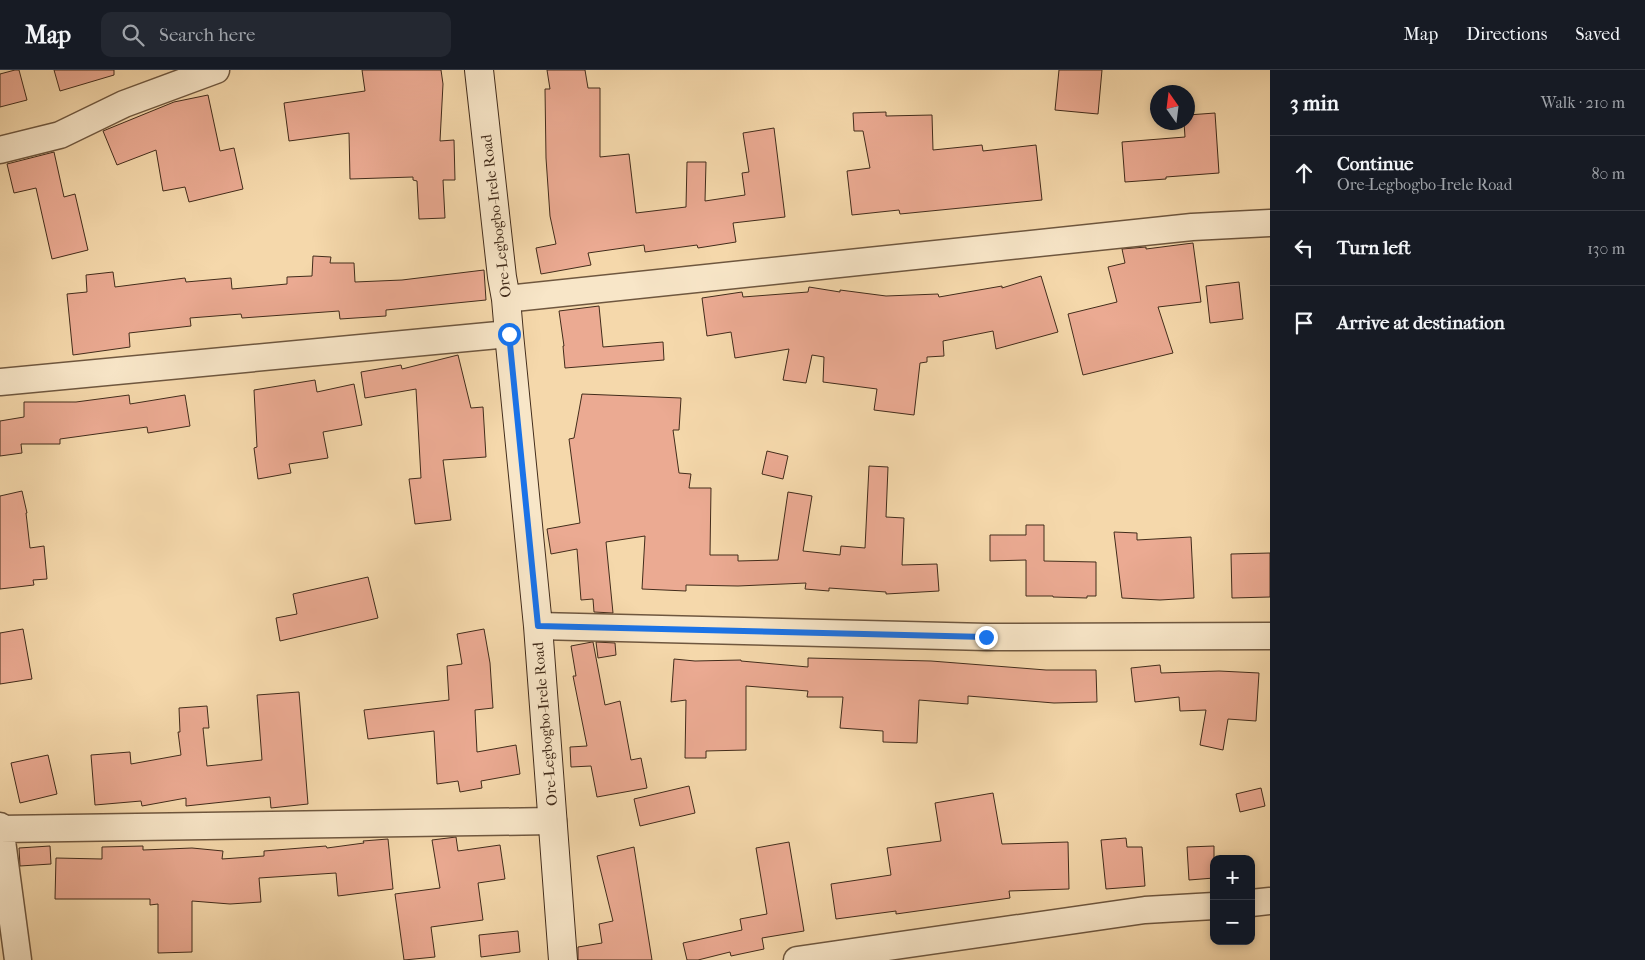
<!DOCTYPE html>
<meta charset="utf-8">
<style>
body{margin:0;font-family:"IM FELL French Canon",serif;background:#242831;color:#f1f3f6}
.controls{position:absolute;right:15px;bottom:15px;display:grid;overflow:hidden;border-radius:10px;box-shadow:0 2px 8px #0003}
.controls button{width:45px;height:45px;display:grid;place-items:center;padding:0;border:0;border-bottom:1px solid #363941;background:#171b24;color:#f1f3f6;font:25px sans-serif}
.compass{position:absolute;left:1150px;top:15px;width:45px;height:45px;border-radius:50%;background:#171b24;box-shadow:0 2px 8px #0003;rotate:346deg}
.stop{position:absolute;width:15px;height:15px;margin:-11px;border:4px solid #1a73e8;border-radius:50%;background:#fff}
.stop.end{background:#1a73e8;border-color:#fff;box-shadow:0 1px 5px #0008}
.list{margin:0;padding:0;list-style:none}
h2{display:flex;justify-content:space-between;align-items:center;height:65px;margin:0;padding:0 20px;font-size:21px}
h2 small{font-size:16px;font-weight:400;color:#9ea1a6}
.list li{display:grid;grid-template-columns:32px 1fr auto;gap:15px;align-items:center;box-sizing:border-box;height:75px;padding:0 20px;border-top:1px solid #363941}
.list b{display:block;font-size:19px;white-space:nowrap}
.list p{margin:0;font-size:16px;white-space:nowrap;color:#9ea1a6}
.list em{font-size:16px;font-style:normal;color:#9ea1a6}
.icon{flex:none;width:28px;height:28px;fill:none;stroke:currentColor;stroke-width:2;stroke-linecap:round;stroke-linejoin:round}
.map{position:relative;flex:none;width:1270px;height:890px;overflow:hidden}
header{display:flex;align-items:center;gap:30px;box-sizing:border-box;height:70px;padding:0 25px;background:#171b24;border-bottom:1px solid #363941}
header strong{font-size:24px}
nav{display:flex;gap:28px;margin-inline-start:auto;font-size:18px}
.search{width:350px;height:45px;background:#242831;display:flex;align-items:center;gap:12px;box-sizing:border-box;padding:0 18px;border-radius:10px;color:#9ea1a6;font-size:19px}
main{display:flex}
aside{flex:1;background:#171b24}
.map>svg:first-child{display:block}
.building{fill:#ebaa92;stroke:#422c1b}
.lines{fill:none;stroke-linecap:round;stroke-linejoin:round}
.minor-casing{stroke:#6f573f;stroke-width:29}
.secondary-casing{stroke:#422c1b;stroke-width:30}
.minor{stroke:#f8e6c8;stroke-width:26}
.secondary{stroke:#f8e6c8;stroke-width:28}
.route{stroke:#1a73e8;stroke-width:6}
.labels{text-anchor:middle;stroke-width:5;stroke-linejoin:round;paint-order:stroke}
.street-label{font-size:15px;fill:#422c1b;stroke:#f8e6c8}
</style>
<header>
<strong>Map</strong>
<div class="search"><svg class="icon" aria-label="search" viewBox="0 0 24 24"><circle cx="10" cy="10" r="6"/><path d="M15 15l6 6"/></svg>Search here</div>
<nav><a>Map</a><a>Directions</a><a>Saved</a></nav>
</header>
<main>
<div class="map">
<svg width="1270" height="890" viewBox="0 0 1270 890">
<rect width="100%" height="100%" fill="#f5d8ab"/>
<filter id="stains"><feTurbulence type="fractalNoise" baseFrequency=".004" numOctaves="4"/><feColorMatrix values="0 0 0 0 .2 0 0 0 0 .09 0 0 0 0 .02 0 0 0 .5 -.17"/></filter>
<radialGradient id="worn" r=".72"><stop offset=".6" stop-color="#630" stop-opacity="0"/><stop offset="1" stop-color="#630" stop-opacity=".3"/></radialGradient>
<!-- building -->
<path class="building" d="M 15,0 L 19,0 L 27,30 L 0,37 L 0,4 Z
M 54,0 L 114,0 L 114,5 L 60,21 Z
M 362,0 L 441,0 L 443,14 L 440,71 L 454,70 L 455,110 L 443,110 L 445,148 L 419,149 L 417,111 L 413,110 L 413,107 L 350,109 L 349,63 L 289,71 L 284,33 L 365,21 Z
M 547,0 L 585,0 L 588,18 L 600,18 L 600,87 L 629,84 L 636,143 L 686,137 L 687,92 L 706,92 L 705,131 L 745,125 L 742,103 L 749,102 L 743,63 L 774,58 L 785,147 L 733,153 L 736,172 L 698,178 L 697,175 L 645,182 L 644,175 L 588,183 L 591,195 L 541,204 L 536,178 L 556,174 L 550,146 L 546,88 L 545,19 L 550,19 Z
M 1059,0 L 1102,0 L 1098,44 L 1055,40 Z
M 208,25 L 220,81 L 234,78 L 243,119 L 189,132 L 185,117 L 163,121 L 156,80 L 117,95 L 103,61 L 174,32 Z
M 886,42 L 886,46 L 932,45 L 933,80 L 982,75 L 983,81 L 1036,75 L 1042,130 L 900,144 L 899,140 L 852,145 L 847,101 L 870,98 L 863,61 L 854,61 L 853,43 Z
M 1215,43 L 1219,103 L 1166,107 L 1166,109 L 1125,112 L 1122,72 L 1185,67 L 1184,52 L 1188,52 L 1188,45 Z
M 54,82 L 64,127 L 75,124 L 88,180 L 52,189 L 36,118 L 14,123 L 7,94 Z
M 1193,173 L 1201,232 L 1158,237 L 1173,283 L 1083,305 L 1068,244 L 1117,232 L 1108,197 L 1125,193 L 1122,179 L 1146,177 L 1146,179 Z
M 313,186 L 331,187 L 330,193 L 354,193 L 355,212 L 402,210 L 484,200 L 486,230 L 386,240 L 386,246 L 340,249 L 339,241 L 242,248 L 241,244 L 190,248 L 191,256 L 129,263 L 130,277 L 73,285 L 67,224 L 87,222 L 86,205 L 113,202 L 115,217 L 185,208 L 186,212 L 231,208 L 232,219 L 287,214 L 287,207 L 312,206 Z
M 1041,206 L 1058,262 L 996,279 L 993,261 L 943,271 L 944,286 L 927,287 L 927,292 L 920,293 L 914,345 L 874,340 L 877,319 L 823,312 L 824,287 L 812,285 L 806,313 L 783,310 L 789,279 L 735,288 L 731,262 L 707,266 L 702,228 L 742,222 L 743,227 L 808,222 L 809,217 L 840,222 L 840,220 L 886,226 L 938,224 L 939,227 L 1002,216 L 1002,218 Z
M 1239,212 L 1243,249 L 1210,253 L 1206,216 Z
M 599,236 L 603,277 L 663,272 L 664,290 L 565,298 L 563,276 L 564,276 L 559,241 Z
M 458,285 L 471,338 L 483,337 L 486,387 L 443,390 L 451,450 L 415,454 L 409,409 L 421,408 L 416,319 L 365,328 L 361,302 L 401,295 L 402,299 Z
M 315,310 L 317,322 L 354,314 L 362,355 L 323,362 L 328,388 L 289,394 L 291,403 L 258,409 L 254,378 L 257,377 L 254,320 Z
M 582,324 L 681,328 L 679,360 L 673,360 L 679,403 L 691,404 L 689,418 L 711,418 L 710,485 L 738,485 L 738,491 L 778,490 L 788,422 L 812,426 L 803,481 L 840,485 L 841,476 L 865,478 L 869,396 L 888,397 L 886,447 L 904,448 L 902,495 L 937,494 L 939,521 L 886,524 L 886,522 L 829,518 L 829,521 L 805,519 L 806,513 L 738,516 L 686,515 L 686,521 L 642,519 L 645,466 L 606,472 L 613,543 L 594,542 L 593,529 L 581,530 L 577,479 L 551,484 L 547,459 L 580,453 L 569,369 L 574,368 Z
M 129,325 L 130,334 L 185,325 L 190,356 L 148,363 L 147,357 L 60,369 L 60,374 L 21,374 L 22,383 L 0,386 L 0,351 L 24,347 L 24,332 L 76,332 Z
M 767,381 L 788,386 L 783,409 L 762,404 Z
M 22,421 L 27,443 L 26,443 L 30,478 L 44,476 L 47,509 L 33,510 L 34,515 L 0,519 L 0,426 Z
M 1026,455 L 1044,455 L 1044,491 L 1096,492 L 1096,526 L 1087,526 L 1087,528 L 1053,527 L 1053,526 L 1026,526 L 1026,490 L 990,491 L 990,465 L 1026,465 Z
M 1114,462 L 1137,463 L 1137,470 L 1191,467 L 1194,528 L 1160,530 L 1122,528 Z
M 1270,483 L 1270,527 L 1232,528 L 1231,484 Z
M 368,507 L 378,548 L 280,571 L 276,548 L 297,544 L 293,524 Z
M 23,559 L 32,609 L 0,614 L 0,563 Z
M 484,559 L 490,593 L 493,638 L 475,640 L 477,682 L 516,675 L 520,704 L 481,711 L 482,718 L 460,722 L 458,711 L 437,714 L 434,661 L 368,669 L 364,640 L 449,630 L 447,596 L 462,594 L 457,564 Z
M 592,572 L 593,572 L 605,635 L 620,631 L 631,690 L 641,688 L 647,718 L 597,727 L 591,696 L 571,697 L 570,677 L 587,676 L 573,606 L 576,606 L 571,576 Z
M 596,572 L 615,573 L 616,585 L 598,588 Z
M 808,588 L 931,591 L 1046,600 L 1096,600 L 1097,632 L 1054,633 L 968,626 L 968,634 L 919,630 L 917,673 L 883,672 L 883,661 L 840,658 L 843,627 L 807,627 L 808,621 L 746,616 L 746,680 L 706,681 L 706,688 L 685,688 L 686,630 L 671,632 L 674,589 L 695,591 L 741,590 L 741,591 L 808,597 Z
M 1160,595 L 1161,603 L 1219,601 L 1259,603 L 1256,651 L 1228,649 L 1223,680 L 1200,675 L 1206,640 L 1180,641 L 1179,627 L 1135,632 L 1131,598 Z
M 299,622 L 308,734 L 271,738 L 270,727 L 186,736 L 186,728 L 142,736 L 141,731 L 95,735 L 91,685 L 130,682 L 131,694 L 181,685 L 178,662 L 180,662 L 179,638 L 207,636 L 209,658 L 203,658 L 207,696 L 262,690 L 257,625 Z
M 48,685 L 57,724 L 20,733 L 11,693 Z
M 689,716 L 695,743 L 640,756 L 634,729 Z
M 1261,718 L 1265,736 L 1240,742 L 1236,724 Z
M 993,723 L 1002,774 L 1068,772 L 1069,819 L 1009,821 L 1010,828 L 896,844 L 896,841 L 836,849 L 831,814 L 891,805 L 887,778 L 941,771 L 935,733 Z
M 456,767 L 458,781 L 500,775 L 505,809 L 478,813 L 483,850 L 431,857 L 435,887 L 404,890 L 395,824 L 440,818 L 432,770 Z
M 1126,768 L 1127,777 L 1142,777 L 1145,816 L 1106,819 L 1101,770 Z
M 388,769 L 393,819 L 338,826 L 336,803 L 259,808 L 261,832 L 230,834 L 192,831 L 192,882 L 158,883 L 158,834 L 150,835 L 150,829 L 55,829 L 56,788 L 102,789 L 102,777 L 143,776 L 143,780 L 192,778 L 223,781 L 222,789 L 264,786 L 264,781 L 326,776 L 327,778 L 364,773 L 363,771 Z
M 789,772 L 804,861 L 762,868 L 764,879 L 731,886 L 730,882 L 698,890 L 687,890 L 683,873 L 742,860 L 740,849 L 767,844 L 756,778 Z
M 50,776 L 51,794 L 20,796 L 19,778 Z
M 1214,776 L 1214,808 L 1189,810 L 1187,777 Z
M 634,777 L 652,890 L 578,890 L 578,877 L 602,873 L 599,854 L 613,851 L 597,786 Z
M 518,861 L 520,882 L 481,887 L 479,865 Z"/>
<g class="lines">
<!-- minor casing -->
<g class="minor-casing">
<path id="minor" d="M 0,80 L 60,65 L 124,34 L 216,0
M 506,229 L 1192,157 L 1270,153
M 0,312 L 509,264
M 538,556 L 987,567 L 1270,566
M 0,756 L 18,890
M 0,759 L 553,751
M 1251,833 L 1270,831
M 797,890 L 1145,840 L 1214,836"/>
</g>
<!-- secondary casing -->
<g class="secondary-casing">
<path id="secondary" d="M 479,0 L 502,207 L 506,229 L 509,264 L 538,556 L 563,890"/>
</g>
<!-- minor -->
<use href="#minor" class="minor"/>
<!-- secondary -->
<use href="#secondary" class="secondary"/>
</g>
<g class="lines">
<!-- route -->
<path class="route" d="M 509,264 L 538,556 L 986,567"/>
</g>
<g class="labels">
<!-- street labels -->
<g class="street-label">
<text transform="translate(496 146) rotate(-97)" y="5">Ore-Legbogbo-Irele Road</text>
<text transform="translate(545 654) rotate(-95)" y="5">Ore-Legbogbo-Irele Road</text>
</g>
</g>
<rect width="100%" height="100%" filter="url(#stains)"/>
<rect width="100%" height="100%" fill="url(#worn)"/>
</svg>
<div class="controls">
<button>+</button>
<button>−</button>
</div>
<svg class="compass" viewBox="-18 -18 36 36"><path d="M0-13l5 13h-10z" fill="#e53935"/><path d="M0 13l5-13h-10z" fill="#9ea1a6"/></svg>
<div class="stop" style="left:509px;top:264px"></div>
<div class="stop end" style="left:986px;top:567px"></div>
</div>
<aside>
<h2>3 min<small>Walk · 210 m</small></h2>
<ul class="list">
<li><svg class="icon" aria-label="ahead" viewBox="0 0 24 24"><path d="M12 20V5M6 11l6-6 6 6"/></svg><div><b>Continue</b><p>Ore-Legbogbo-Irele Road</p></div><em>80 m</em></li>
<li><svg class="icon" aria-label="left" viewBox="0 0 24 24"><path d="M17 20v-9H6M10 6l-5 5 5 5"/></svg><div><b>Turn left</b></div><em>130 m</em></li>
<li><svg class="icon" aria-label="arrive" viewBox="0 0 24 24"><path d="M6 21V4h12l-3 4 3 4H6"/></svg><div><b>Arrive at destination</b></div></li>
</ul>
</aside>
</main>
